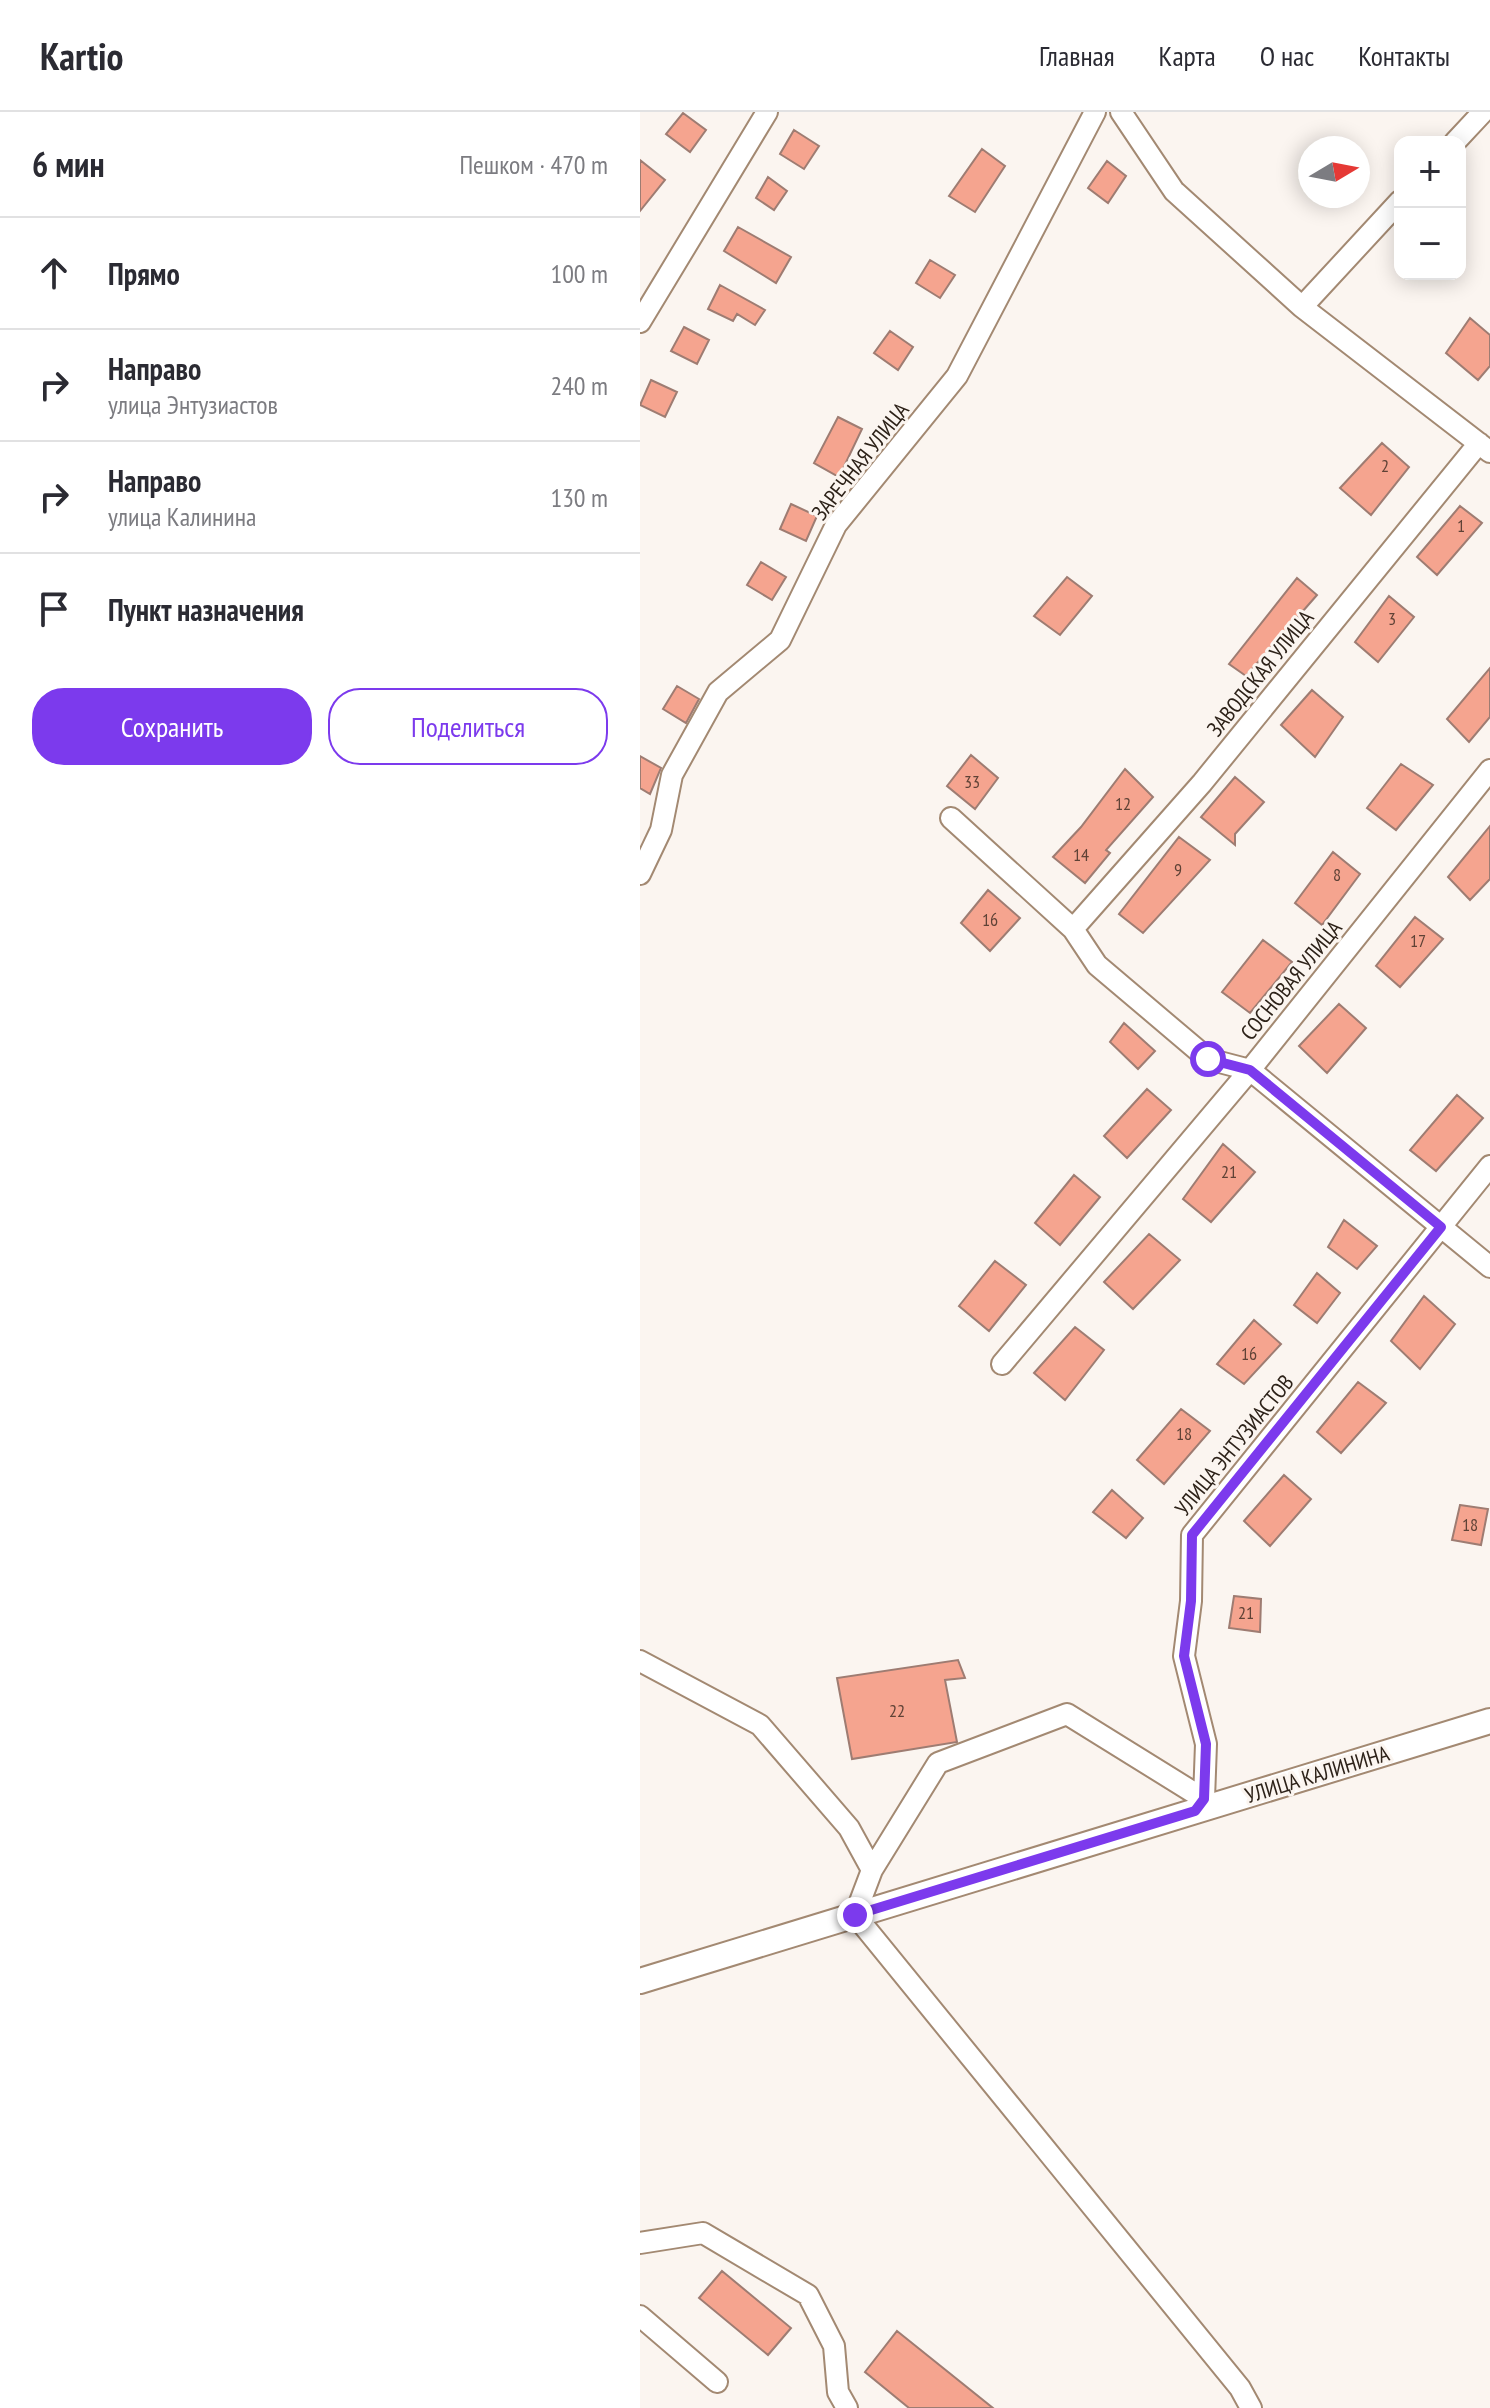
<!DOCTYPE html>
<html lang="ru">
<meta charset="utf-8">
<style>
body{margin:0;font-family:"PT Sans Narrow",sans-serif;background:#f2f2f3;color:#2b2b33}
.controls{position:absolute;right:24px;top:24px;display:grid;overflow:hidden;border-radius:16px;box-shadow:0 4px 20px #0003}
.controls button{width:72px;height:72px;display:grid;place-items:center;padding:0;border:0;border-bottom:2px solid #e1e1e2;background:#fff;color:#2b2b33;font:40px sans-serif}
.compass{position:absolute;left:658px;top:24px;width:72px;height:72px;border-radius:50%;background:#fff;box-shadow:0 4px 20px #0003;rotate:80deg}
.stop{position:absolute;width:24px;height:24px;margin:-18px;border:6px solid #7c3aed;border-radius:50%;background:#fff}
.stop.end{background:#7c3aed;border-color:#fff;box-shadow:0 2px 8px #0008}
.list{margin:0;padding:0;list-style:none}
h2{display:flex;justify-content:space-between;align-items:center;height:104px;margin:0;padding:0 32px;font-size:34px}
h2 small{font-size:26px;font-weight:400;color:#7c7c81}
.list li{display:grid;grid-template-columns:52px 1fr auto;gap:24px;align-items:center;box-sizing:border-box;height:112px;padding:0 32px;border-top:2px solid #e1e1e2}
.list b{display:block;font-size:30px;white-space:nowrap}
.list p{margin:0;font-size:26px;white-space:nowrap;color:#7c7c81}
.list em{font-size:26px;font-style:normal;color:#7c7c81}
.actions{display:flex;gap:16px;padding:24px 32px}
.actions a{flex:1;padding:18px 0;border:2px solid #7c3aed;border-radius:32px;text-align:center;font-size:28px;color:#7c3aed}
.actions .main{background:#7c3aed;color:#fff}
.icon{flex:none;width:44px;height:44px;fill:none;stroke:currentColor;stroke-width:2;stroke-linecap:round;stroke-linejoin:round}
.map{position:relative;flex:none;width:850px;height:2296px;overflow:hidden}
header{display:flex;align-items:center;gap:48px;box-sizing:border-box;height:112px;padding:0 40px;background:#fff;border-bottom:2px solid #e1e1e2}
header strong{font-size:38px}
nav{display:flex;gap:44px;margin-inline-start:auto;font-size:28px}
main{display:flex}
aside{flex:1;background:#fff}
.map>svg:first-child{display:block}
.building{fill:#f5a48f;stroke:#9e7c72;stroke-width:2}
.lines{fill:none;stroke-linecap:round;stroke-linejoin:round}
.minor-casing{stroke:#a38972;stroke-width:24}
.major-casing{stroke:#a38972;stroke-width:28}
.minor{stroke:#fff;stroke-width:20}
.major{stroke:#fff;stroke-width:24}
.route{stroke:#7c3aed;stroke-width:10}
.labels{text-anchor:middle;stroke-width:6;stroke-linejoin:round;paint-order:stroke}
.number-label{font-size:18px;fill:#5f4236}
.street-label{font-size:22px;fill:#2d2219;stroke:#fbf5f0}
</style>
<header>
<strong>Kartio</strong>
<nav><a>Главная</a><a>Карта</a><a>О нас</a><a>Контакты</a></nav>
</header>
<main>
<aside>
<h2>6 мин<small>Пешком · 470 m</small></h2>
<ul class="list">
<li><svg class="icon" aria-label="ahead" viewBox="0 0 24 24"><path d="M12 20V5M6 11l6-6 6 6"/></svg><div><b>Прямо</b></div><em>100 m</em></li>
<li><svg class="icon" aria-label="right" viewBox="0 0 24 24"><path d="M7 20v-9h11M14 6l5 5-5 5"/></svg><div><b>Направо</b><p>улица Энтузиастов</p></div><em>240 m</em></li>
<li><svg class="icon" aria-label="right" viewBox="0 0 24 24"><path d="M7 20v-9h11M14 6l5 5-5 5"/></svg><div><b>Направо</b><p>улица Калинина</p></div><em>130 m</em></li>
<li><svg class="icon" aria-label="arrive" viewBox="0 0 24 24"><path d="M6 21V4h12l-3 4 3 4H6"/></svg><div><b>Пункт назначения</b></div></li>
</ul>
<div class="actions"><a class="main">Сохранить</a><a>Поделиться</a></div>
</aside>
<div class="map">
<svg width="850" height="2296" viewBox="0 0 850 2296">
<rect width="100%" height="100%" fill="#fbf5f0"/>
<!-- building -->
<path class="building" d="M 43,1 L 66,18 L 50,40 L 26,22 Z
M 154,18 L 179,34 L 164,57 L 140,42 Z
M 342,37 L 365,54 L 335,100 L 309,84 Z
M 0,48 L 25,68 L 0,99 Z
M 467,49 L 486,64 L 468,91 L 448,76 Z
M 128,65 L 147,79 L 134,98 L 116,86 Z
M 98,115 L 151,145 L 136,171 L 84,139 Z
M 290,148 L 315,163 L 300,186 L 276,171 Z
M 80,173 L 125,198 L 115,213 L 97,202 L 93,209 L 68,197 Z
M 830,206 L 850,223 L 850,254 L 838,268 L 806,241 Z
M 44,215 L 69,228 L 57,252 L 31,239 Z
M 250,219 L 273,235 L 258,258 L 234,241 Z
M 11,268 L 37,280 L 25,305 L 0,293 Z
M 198,305 L 222,317 L 199,365 L 174,351 Z
M 742,331 L 769,355 L 731,403 L 700,376 Z
M 151,392 L 177,404 L 166,429 L 140,417 Z
M 820,394 L 842,411 L 797,463 L 777,445 Z
M 121,450 L 146,465 L 132,488 L 107,473 Z
M 427,465 L 452,484 L 420,523 L 394,504 Z
M 657,466 L 677,483 L 606,564 L 589,552 Z
M 749,484 L 774,505 L 738,550 L 715,530 Z
M 850,556 L 850,605 L 829,630 L 807,607 Z
M 37,574 L 59,587 L 46,611 L 23,597 Z
M 672,578 L 703,605 L 675,645 L 641,613 Z
M 331,643 L 358,666 L 335,697 L 307,674 Z
M 0,644 L 21,656 L 10,682 L 0,676 Z
M 761,652 L 793,673 L 756,718 L 727,696 Z
M 485,657 L 513,685 L 466,738 L 470,741 L 445,771 L 413,745 L 441,715 Z
M 595,665 L 624,690 L 595,722 L 595,733 L 561,705 Z
M 850,714 L 850,767 L 830,788 L 808,765 Z
M 539,725 L 570,748 L 503,821 L 479,802 Z
M 693,740 L 720,762 L 682,813 L 655,791 Z
M 348,778 L 380,806 L 350,839 L 321,811 Z
M 775,805 L 803,827 L 760,875 L 736,854 Z
M 623,828 L 652,850 L 610,901 L 582,880 Z
M 699,892 L 726,916 L 687,961 L 659,934 Z
M 484,911 L 515,939 L 498,957 L 470,930 Z
M 507,977 L 531,998 L 487,1046 L 464,1024 Z
M 817,983 L 843,1006 L 796,1059 L 770,1038 Z
M 583,1032 L 615,1060 L 571,1110 L 543,1087 Z
M 434,1063 L 460,1085 L 420,1133 L 395,1111 Z
M 704,1108 L 737,1134 L 717,1157 L 688,1135 Z
M 509,1122 L 540,1148 L 493,1197 L 464,1170 Z
M 355,1149 L 386,1173 L 349,1219 L 319,1194 Z
M 677,1161 L 700,1181 L 677,1211 L 654,1193 Z
M 784,1184 L 815,1212 L 780,1257 L 751,1229 Z
M 614,1208 L 641,1232 L 604,1272 L 577,1252 Z
M 435,1215 L 464,1238 L 425,1288 L 394,1261 Z
M 718,1270 L 746,1291 L 701,1341 L 677,1320 Z
M 541,1297 L 570,1319 L 524,1372 L 497,1348 Z
M 644,1363 L 671,1387 L 630,1434 L 604,1409 Z
M 472,1378 L 503,1406 L 486,1426 L 453,1400 Z
M 820,1393 L 848,1397 L 841,1433 L 812,1428 Z
M 594,1484 L 621,1487 L 620,1520 L 589,1516 Z
M 318,1548 L 325,1566 L 305,1568 L 317,1630 L 212,1647 L 197,1566 Z
M 82,2159 L 151,2216 L 128,2243 L 59,2186 Z
M 257,2219 L 353,2296 L 269,2296 L 225,2260 Z"/>
<g class="lines">
<!-- minor casing -->
<g class="minor-casing">
<path id="minor" d="M 481,0 L 534,79 L 662,195 L 850,340
M 815,30 L 843,0
M 662,195 L 760,89
M 0,210 L 127,0
M 311,706 L 433,817 L 457,853 L 568,947 L 610,958 L 850,1155
M 0,762 L 21,718 L 32,663 L 78,580 L 140,528 L 196,413 L 317,264 L 455,0
M 433,817 L 562,671 L 839,331
M 362,1252 L 610,958 L 850,658
M 0,1549 L 120,1613 L 209,1716 L 232,1758
M 564,1687 L 427,1602 L 298,1651 L 232,1758 L 215,1803 L 600,2276 L 611,2296
M 558,1696 L 564,1687 L 566,1632 L 544,1544 L 551,1489 L 552,1423 L 850,1054
M 0,2131 L 63,2121 L 168,2183 L 194,2234 L 198,2280 L 207,2296
M 0,2204 L 77,2270"/>
</g>
<!-- major casing -->
<g class="major-casing">
<path id="major" d="M 0,1869 L 850,1609"/>
</g>
<!-- minor -->
<use href="#minor" class="minor"/>
<!-- major -->
<use href="#major" class="major"/>
</g>
<g class="lines">
<!-- route -->
<path class="route" d="M 215,1803 L 555,1699 L 564,1687 L 566,1632 L 544,1544 L 551,1489 L 552,1423 L 801,1115 L 610,958 L 568,947"/>
</g>
<g class="labels">
<!-- number labels -->
<g class="number-label">
<text x="745" y="360">2</text>
<text x="821" y="420">1</text>
<text x="752" y="513">3</text>
<text x="332" y="676">33</text>
<text x="483" y="698">12</text>
<text x="441" y="749">14</text>
<text x="538" y="764">9</text>
<text x="697" y="769">8</text>
<text x="350" y="814">16</text>
<text x="778" y="835">17</text>
<text x="589" y="1066">21</text>
<text x="609" y="1248">16</text>
<text x="544" y="1328">18</text>
<text x="830" y="1419">18</text>
<text x="606" y="1507">21</text>
<text x="257" y="1605">22</text>
</g>
<!-- street labels -->
<g class="street-label">
<text transform="translate(220 349) rotate(-52)" y="8">ЗАРЕЧНАЯ УЛИЦА</text>
<text transform="translate(620 561) rotate(-51)" y="8">ЗАВОДСКАЯ УЛИЦА</text>
<text transform="translate(651 868) rotate(-51)" y="8">СОСНОВАЯ УЛИЦА</text>
<text transform="translate(594 1333) rotate(-51)" y="8">УЛИЦА ЭНТУЗИАСТОВ</text>
<text transform="translate(677 1662) rotate(-17)" y="8">УЛИЦА КАЛИНИНА</text>
</g>
</g>
</svg>
<div class="controls">
<button>+</button>
<button>−</button>
</div>
<svg class="compass" viewBox="-18 -18 36 36"><path d="M0-13l5 13h-10z" fill="#e53935"/><path d="M0 13l5-13h-10z" fill="#7c7c81"/></svg>
<div class="stop" style="left:568px;top:947px"></div>
<div class="stop end" style="left:215px;top:1803px"></div>
</div>
</main>
